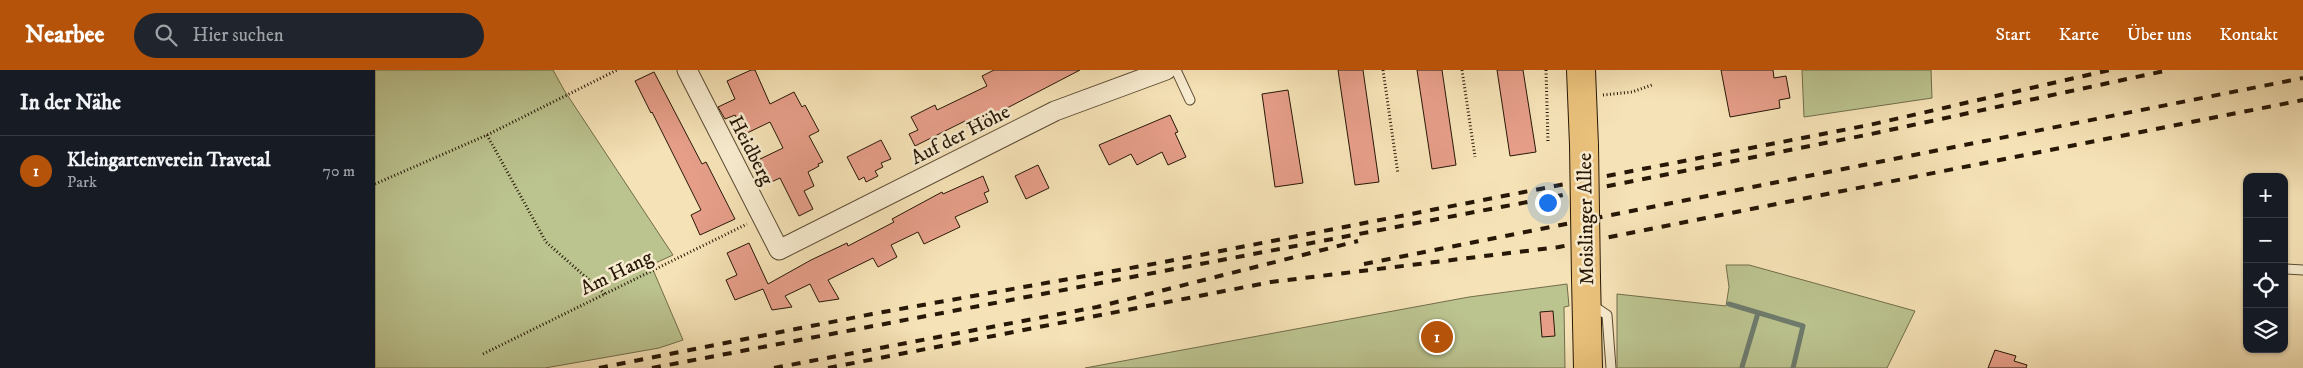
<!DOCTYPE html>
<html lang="de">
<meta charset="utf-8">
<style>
body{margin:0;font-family:"IM FELL DW Pica",serif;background:#20242c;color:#f1f3f6}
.controls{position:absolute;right:15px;bottom:15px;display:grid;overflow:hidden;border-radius:10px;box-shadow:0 1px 4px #0004}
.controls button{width:45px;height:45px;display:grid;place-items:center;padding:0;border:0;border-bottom:1px solid #363941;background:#171b24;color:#f1f3f6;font:25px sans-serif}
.you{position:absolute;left:1172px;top:132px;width:18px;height:18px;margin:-12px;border:4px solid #fff;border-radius:50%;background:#1a73e8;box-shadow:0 0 0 8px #1a73e833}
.badge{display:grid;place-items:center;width:32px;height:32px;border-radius:50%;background:#b45309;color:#fff;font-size:16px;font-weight:700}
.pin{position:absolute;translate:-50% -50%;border:2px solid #fff;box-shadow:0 1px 5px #0006}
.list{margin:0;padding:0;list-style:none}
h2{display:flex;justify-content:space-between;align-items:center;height:65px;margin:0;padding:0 20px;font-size:21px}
h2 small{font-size:16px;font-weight:400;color:#9ea1a6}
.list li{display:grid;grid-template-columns:32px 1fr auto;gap:15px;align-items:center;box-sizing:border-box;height:70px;padding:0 20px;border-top:1px solid #363941}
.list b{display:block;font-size:19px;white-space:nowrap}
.list p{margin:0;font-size:16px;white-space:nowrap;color:#9ea1a6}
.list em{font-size:16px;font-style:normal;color:#9ea1a6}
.icon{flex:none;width:28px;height:28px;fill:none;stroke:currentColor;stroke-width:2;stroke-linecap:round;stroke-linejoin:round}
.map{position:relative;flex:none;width:1928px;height:298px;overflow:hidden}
header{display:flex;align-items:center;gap:30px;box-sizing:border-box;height:70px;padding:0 25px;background:#b45309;color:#fff}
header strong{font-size:24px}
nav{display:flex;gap:28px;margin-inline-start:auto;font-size:18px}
.search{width:350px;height:45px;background:#20242c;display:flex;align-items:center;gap:12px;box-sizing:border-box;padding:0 18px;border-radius:28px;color:#9ea1a6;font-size:19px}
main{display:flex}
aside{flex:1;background:#171b24}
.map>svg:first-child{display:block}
.green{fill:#bbc38f;stroke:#716d4a}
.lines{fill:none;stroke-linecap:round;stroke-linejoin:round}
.stream{stroke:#6e7b6d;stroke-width:5}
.building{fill:#e69e89;stroke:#271706}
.lane-casing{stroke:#5a4a32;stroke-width:11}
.street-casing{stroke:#5a4a32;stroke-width:21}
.primary-casing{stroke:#271706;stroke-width:30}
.path{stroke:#271706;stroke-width:3;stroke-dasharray:1 2.5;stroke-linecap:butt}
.lane{stroke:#f8ecd0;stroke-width:9}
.street{stroke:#f8ecd0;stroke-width:19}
.primary{stroke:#eac17b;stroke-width:28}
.rail{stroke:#271706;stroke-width:4;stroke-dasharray:9 9;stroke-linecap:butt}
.primary-bridge-casing{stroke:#271706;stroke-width:30;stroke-linecap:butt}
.primary-bridge{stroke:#eac17b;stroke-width:28}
.labels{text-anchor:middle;stroke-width:5;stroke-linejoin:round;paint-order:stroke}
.street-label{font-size:20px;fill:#271706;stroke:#f8ecd0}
</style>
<header>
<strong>Nearbee</strong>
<div class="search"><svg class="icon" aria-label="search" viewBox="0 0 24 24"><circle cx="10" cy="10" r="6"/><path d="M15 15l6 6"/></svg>Hier suchen</div>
<nav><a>Start</a><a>Karte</a><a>Über uns</a><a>Kontakt</a></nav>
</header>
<main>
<aside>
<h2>In der Nähe<small></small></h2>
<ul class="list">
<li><span class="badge">1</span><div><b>Kleingartenverein Travetal</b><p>Park</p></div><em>70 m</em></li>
</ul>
</aside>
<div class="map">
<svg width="1928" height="298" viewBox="0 0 1928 298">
<rect width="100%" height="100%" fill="#f5e2b6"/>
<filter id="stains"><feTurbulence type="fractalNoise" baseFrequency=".004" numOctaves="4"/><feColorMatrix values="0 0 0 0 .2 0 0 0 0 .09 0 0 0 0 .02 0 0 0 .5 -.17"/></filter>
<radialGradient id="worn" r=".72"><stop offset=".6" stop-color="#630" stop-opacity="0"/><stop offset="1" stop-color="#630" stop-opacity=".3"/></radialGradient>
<!-- green -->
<path class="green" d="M 0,0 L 178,0 L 189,20 L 298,185 L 276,195 L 308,270 L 284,278 L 170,298 L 0,298 Z
M 1427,0 L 1556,0 L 1557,28 L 1429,47 Z
M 1351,195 L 1374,195 L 1540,241 L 1512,298 L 1242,298 L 1242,224 L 1351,236 L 1354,217 Z
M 1192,214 L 1194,236 L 1189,237 L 1190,298 L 710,298 L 1094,227 Z"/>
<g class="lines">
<!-- stream -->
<path class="stream" d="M 1354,234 L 1428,256 L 1418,298
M 1367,297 L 1383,243"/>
</g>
<!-- building -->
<path class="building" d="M 376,0 L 380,0 L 395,34 L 419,22 L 427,37 L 430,35 L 444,61 L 434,66 L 448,92 L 443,94 L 444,96 L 433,102 L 439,116 L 429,121 L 438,139 L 424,146 L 405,108 L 394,113 L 383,90 L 408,78 L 395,52 L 370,64 L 360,45 L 350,49 L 343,37 L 360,29 L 352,11 Z
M 619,0 L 705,0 L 611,49 L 592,57 L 590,51 L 540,76 L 534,64 L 543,60 L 536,47 L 560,35 L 562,40 L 612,16 L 607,6 Z
M 963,0 L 988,0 L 1004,112 L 980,115 Z
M 1042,0 L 1067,0 L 1081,95 L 1057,99 Z
M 1122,0 L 1148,0 L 1161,82 L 1135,86 Z
M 1346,0 L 1398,0 L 1399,8 L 1411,6 L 1415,28 L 1404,30 L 1405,38 L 1355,47 Z
M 279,2 L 327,94 L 331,92 L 360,149 L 325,165 L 316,145 L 326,140 L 277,42 L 276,43 L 260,11 Z
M 913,20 L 928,113 L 900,117 L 887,24 Z
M 795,45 L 803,62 L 800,63 L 811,87 L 793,95 L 787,82 L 762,95 L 756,84 L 734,95 L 724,75 Z
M 506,70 L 516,89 L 506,93 L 508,97 L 500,101 L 503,106 L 491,112 L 489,107 L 484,110 L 472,87 Z
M 663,95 L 674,118 L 651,129 L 640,106 Z
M 608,106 L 614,121 L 609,123 L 613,132 L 580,147 L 585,157 L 549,174 L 543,162 L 516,175 L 522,187 L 503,197 L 498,188 L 453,210 L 464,229 L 444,232 L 435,214 L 410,226 L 417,237 L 397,240 L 388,219 L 360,230 L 351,210 L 362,205 L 352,183 L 374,173 L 393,214 L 436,190 L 472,173 L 473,176 L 519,152 L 517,149 L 567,122 L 568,124 Z
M 1178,241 L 1180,266 L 1167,267 L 1165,242 Z
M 1620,280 L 1641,286 L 1639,291 L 1652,295 L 1651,298 L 1613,298 Z"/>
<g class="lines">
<!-- lane casing -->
<g class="lane-casing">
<path id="lane" d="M 801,0 L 815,30
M 1909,199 L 1928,200
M 1214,239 L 1223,239 L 1232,245 L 1236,298"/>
</g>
<!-- street casing -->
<g class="street-casing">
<path id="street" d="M 312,0 L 404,180 L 680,41 L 791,0"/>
</g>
<!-- primary casing -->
<g class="primary-casing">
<path id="primary" d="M 1206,0 L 1209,75
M 1211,208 L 1213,298"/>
</g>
<!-- path -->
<path class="path" d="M 1008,0 L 1023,104
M 1087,0 L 1100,87
M 1171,0 L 1173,72
M 1228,25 L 1257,22 L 1277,15
M 112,65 L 171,172 L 230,224
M 0,114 L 112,65 L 242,0
M 108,284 L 372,154"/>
<!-- lane -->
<use href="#lane" class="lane"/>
<!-- street -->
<use href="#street" class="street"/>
<!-- primary -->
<use href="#primary" class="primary"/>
<!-- rail -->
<path class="rail" d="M 989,194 L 1928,8
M 224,298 L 497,244 L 789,192 L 1494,55 L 1735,0
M 277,298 L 1142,134 L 1496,64 L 1794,0
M 399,298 L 722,237 L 983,171
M 453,298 L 896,212 L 1184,177 L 1928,30"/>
<!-- primary-bridge casing -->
<g class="primary-bridge-casing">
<path id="primary-bridge" d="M 1209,75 L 1211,208"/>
</g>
<!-- primary-bridge -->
<use href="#primary-bridge" class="primary-bridge"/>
</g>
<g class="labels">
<!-- street labels -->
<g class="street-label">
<text transform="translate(585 64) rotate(-27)" y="7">Auf der Höhe</text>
<text transform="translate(377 80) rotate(63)" y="7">Heidberg</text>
<text transform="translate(1210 149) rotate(-91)" y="7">Moislinger Allee</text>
<text transform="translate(241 202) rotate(-26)" y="7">Am Hang</text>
</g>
</g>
<rect width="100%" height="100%" filter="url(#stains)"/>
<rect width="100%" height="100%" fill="url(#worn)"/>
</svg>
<div class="controls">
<button>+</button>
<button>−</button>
<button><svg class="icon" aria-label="locate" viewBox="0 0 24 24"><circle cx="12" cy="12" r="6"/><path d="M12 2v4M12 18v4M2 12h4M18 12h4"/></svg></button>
<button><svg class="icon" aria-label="layers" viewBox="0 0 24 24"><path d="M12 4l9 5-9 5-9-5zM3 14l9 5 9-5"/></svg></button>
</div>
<div class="you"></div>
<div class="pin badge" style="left:1062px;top:267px">1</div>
</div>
</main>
